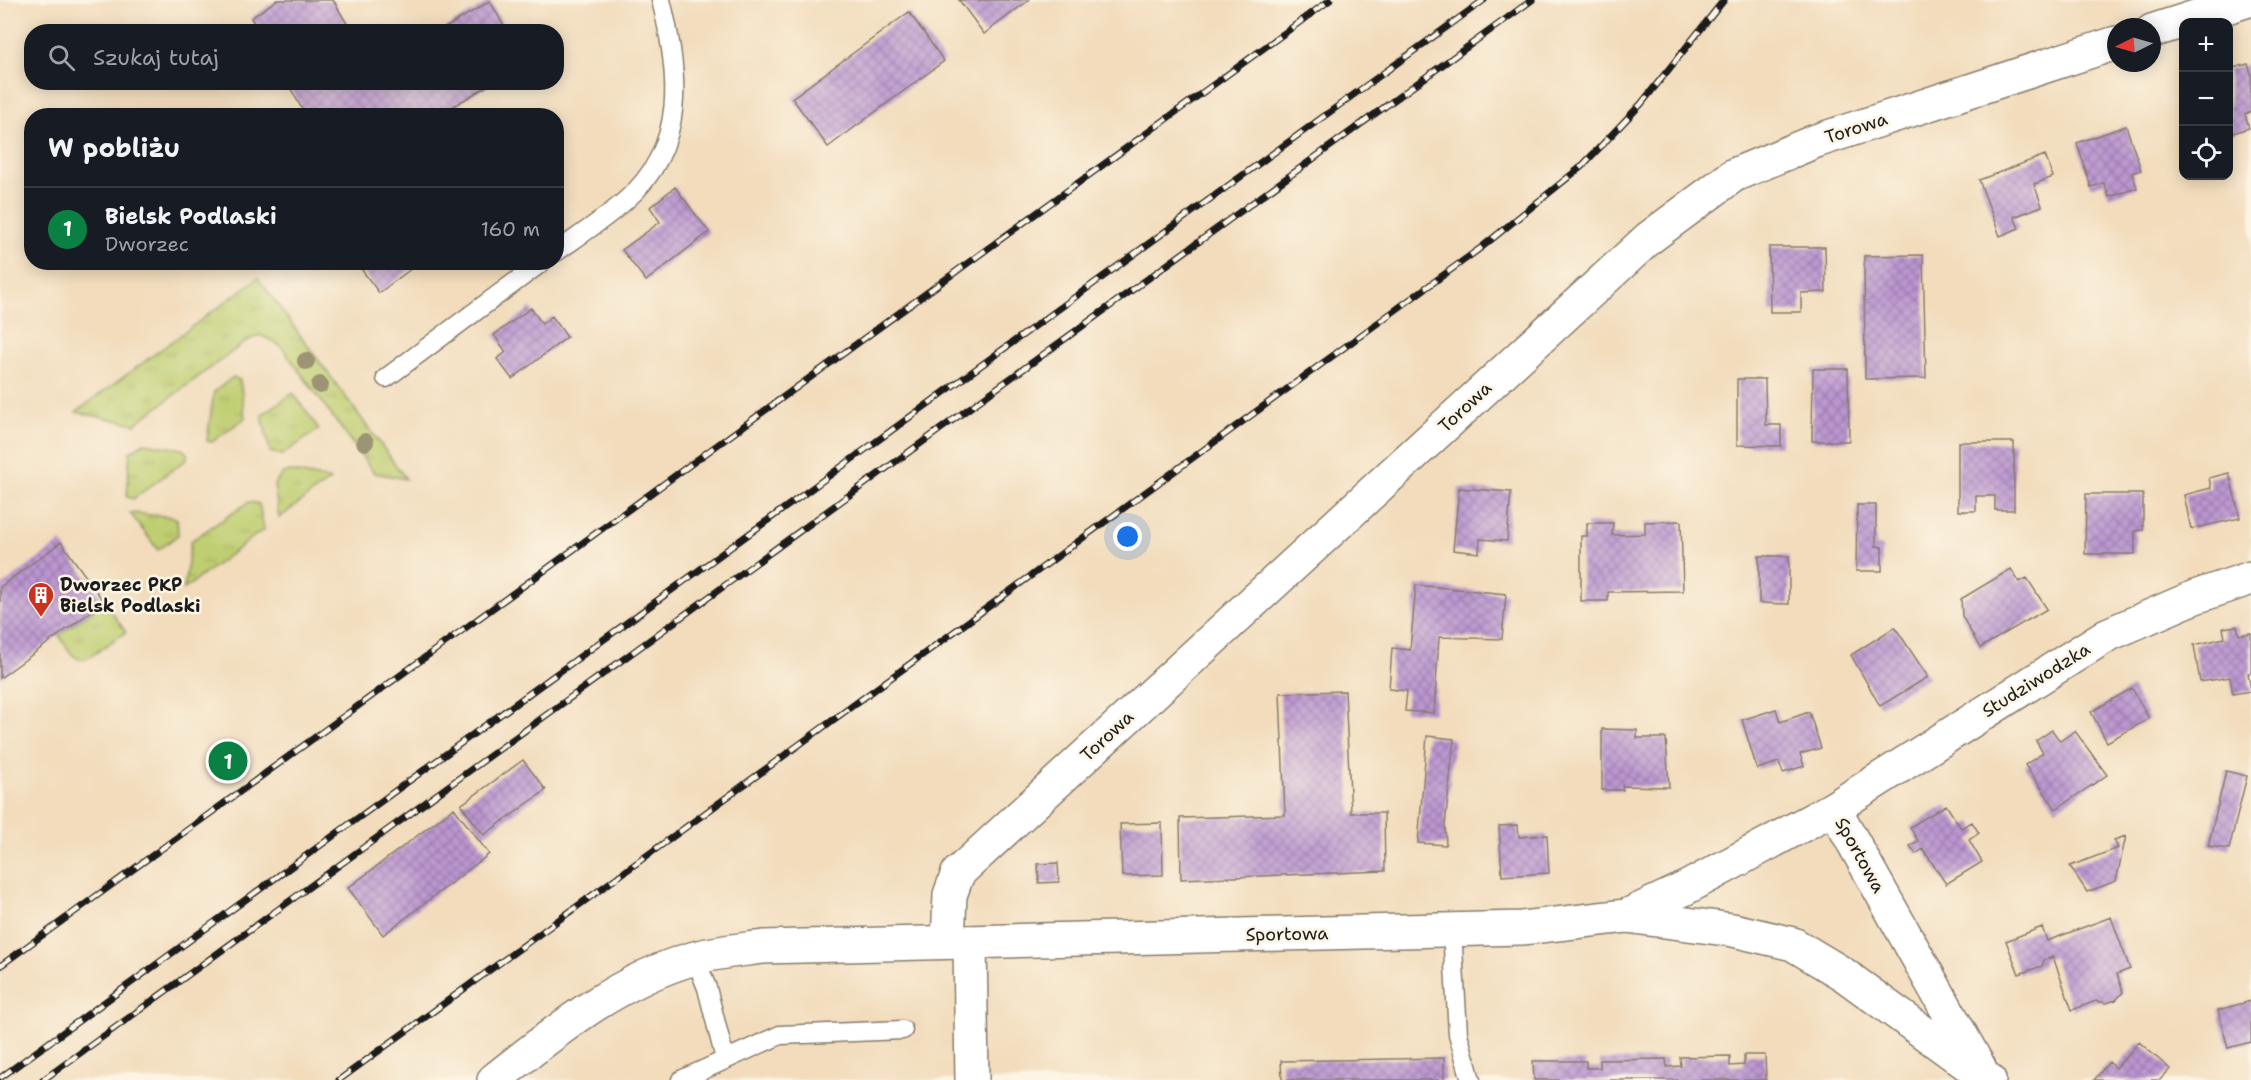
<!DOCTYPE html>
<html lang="pl">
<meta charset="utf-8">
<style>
body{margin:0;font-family:"Shantell Sans",sans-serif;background:#242831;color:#f1f3f6}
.controls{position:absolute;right:18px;top:18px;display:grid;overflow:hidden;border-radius:12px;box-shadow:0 3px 15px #0003}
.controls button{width:54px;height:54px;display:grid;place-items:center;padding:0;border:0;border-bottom:2px solid #363941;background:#171b24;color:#f1f3f6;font:30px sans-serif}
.compass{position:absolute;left:2107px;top:18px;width:54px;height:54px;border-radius:50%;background:#171b24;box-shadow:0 3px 15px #0003;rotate:265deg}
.you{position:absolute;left:1128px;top:537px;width:21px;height:21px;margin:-15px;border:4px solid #fff;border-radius:50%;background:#1a73e8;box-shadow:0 0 0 9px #1a73e833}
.badge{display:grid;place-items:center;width:39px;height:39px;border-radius:50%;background:#0b8043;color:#fff;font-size:20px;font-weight:700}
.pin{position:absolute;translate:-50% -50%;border:3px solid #fff;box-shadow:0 2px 6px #0006}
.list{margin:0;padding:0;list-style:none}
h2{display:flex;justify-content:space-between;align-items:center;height:78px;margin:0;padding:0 24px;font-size:26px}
h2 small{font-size:20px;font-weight:400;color:#9ea1a6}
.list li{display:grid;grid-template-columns:39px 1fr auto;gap:18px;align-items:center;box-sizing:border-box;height:84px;padding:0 24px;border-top:2px solid #363941}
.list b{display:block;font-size:22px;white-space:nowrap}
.list p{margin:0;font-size:20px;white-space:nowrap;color:#9ea1a6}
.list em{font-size:20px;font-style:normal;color:#9ea1a6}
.icon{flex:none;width:33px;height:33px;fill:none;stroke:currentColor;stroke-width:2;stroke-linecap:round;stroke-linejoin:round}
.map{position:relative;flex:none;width:2251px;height:1080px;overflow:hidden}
.search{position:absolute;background:#171b24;box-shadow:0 3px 15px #0003;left:24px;top:24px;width:540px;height:66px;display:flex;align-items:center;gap:15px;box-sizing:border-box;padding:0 21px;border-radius:24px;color:#9ea1a6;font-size:22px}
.panel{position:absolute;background:#171b24;box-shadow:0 3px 15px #0003;left:24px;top:108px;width:540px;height:162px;border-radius:24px}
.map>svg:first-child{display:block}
.grass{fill:url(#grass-tufts);stroke:#6e7546;stroke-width:1.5}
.building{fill:url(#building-cross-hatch)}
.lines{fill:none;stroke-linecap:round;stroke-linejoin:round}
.lane-casing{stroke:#877c6c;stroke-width:21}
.street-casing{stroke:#877c6c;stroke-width:36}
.secondary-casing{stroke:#877c6c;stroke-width:36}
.lane{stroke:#fff;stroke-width:18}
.street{stroke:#fff;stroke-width:33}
.secondary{stroke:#fff;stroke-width:33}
.rail-casing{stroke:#1c1c1c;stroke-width:7}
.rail{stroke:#fcf5e5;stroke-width:4.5;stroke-dasharray:14;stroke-linecap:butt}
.tree{fill:#9c9474}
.labels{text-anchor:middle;stroke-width:5;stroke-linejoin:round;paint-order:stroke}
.street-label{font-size:18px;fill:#1c1c1c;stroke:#fcf5e5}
.poi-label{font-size:18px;font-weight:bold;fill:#1c1c1c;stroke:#fcf5e5;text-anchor:start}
</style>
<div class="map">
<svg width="2251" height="1080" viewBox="0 0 2251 1080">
<defs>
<pattern id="grass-tufts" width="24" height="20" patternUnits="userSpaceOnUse" patternTransform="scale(1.5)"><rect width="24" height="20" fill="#bfce71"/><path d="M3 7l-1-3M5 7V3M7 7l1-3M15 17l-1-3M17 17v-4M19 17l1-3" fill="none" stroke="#a4b061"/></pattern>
<pattern id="building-cross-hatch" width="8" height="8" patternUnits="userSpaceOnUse" patternTransform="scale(1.5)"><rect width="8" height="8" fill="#bc96d1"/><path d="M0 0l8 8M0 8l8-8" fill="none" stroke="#987aa9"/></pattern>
</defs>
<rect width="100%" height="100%" fill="#fcf5e5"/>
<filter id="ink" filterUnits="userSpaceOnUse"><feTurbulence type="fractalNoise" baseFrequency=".0167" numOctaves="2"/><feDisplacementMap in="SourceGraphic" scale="12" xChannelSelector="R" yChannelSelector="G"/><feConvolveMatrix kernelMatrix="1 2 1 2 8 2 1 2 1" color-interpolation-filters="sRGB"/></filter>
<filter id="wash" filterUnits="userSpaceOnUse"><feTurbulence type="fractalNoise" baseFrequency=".008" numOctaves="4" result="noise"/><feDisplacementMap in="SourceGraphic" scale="24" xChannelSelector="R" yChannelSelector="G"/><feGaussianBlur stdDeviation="1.35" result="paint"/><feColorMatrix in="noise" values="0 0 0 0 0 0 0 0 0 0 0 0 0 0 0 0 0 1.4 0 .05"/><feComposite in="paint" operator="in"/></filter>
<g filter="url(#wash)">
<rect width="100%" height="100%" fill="#f2dcbc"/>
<!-- grass -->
<path class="grass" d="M 258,278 L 406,479 L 374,473 L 281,346 L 261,335 L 248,340 L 135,424 L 76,412 Z
M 233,377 L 240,380 L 245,418 L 212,442 L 207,441 L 214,392 Z
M 293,393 L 319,429 L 282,455 L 270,452 L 262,415 Z
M 144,443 L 182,449 L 187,453 L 187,459 L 133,499 L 127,497 L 130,452 Z
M 293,472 L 330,480 L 279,518 L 274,485 L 283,473 Z
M 249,502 L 259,504 L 264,529 L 184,589 L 191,541 Z
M 130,513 L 173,517 L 177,519 L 178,535 L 158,550 Z
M 104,602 L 126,632 L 88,658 C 73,664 67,646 59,635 Z"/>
<g id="blocks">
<!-- building -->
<path class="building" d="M 277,0 L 333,0 L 352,32 L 259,32 L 251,18 Z
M 959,0 L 1029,0 L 984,34 Z
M 490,1 L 507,32 L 438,32 Z
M 909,12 L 944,61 L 828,147 L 792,98 Z
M 2248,64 L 2251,73 L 2251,112 L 2245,114 L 2249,128 L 2230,134 L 2229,69 Z
M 287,82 L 494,82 L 437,116 L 306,116 Z
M 2126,126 L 2141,170 L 2132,173 L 2137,188 L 2109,197 L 2104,183 L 2091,187 L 2077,143 Z
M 2045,155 L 2053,177 L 2034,184 L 2042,206 L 2014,217 L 2019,228 L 2000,236 L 1979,180 Z
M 675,187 L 709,232 L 646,281 L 622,250 L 660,222 L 650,207 Z
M 1769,247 L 1825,247 L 1826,292 L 1801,293 L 1801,312 L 1770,312 Z
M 1923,255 L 1926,378 L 1865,379 L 1864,256 Z
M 356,262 L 420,262 L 379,293 Z
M 531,308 L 542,324 L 552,316 L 567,337 L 512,379 L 497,359 L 506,352 L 494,335 Z
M 1813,369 L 1848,369 L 1849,441 L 1812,441 Z
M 1737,379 L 1765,379 L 1766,425 L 1781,425 L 1781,446 L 1737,445 Z
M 1958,442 L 2014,442 L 2014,510 L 1995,510 L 1995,496 L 1976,496 L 1976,511 L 1958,511 Z
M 2229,473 L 2240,518 L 2191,529 L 2184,495 L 2211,488 L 2209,478 Z
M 1459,488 L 1511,492 L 1507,541 L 1480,539 L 1479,553 L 1453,550 Z
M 2086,494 L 2143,494 L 2143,530 L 2135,531 L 2135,554 L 2085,554 Z
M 1857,505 L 1876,505 L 1876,546 L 1882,547 L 1882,571 L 1856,571 Z
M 1681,521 L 1683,591 L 1608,592 L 1608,601 L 1581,601 L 1581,536 L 1587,536 L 1587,523 L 1613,523 L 1612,535 L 1645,534 L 1645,522 Z
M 61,542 L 104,602 L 0,678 L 0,587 Z
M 1759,556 L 1789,556 L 1789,604 L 1759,603 Z
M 2011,569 L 2019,582 L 2027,578 L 2047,609 L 1980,648 L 1962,616 L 1961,599 Z
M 1416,585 L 1506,594 L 1502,639 L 1439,637 L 1434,713 L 1405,711 L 1407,691 L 1389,689 L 1392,648 L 1410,650 Z
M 2237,626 L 2239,635 L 2251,633 L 2251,673 L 2248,673 L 2251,691 L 2233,694 L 2230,677 L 2200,682 L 2194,645 L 2225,638 L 2223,628 Z
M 1895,627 L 1928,677 L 1880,706 L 1851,655 Z
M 2132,688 L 2149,719 L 2107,742 L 2091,712 Z
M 1345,691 L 1351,813 L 1384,813 L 1385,871 L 1181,879 L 1180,818 L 1285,815 L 1280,693 Z
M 1776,709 L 1780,722 L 1809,712 L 1821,748 L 1800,754 L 1804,766 L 1783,773 L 1779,762 L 1757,769 L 1742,720 Z
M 1602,729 L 1637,730 L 1637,738 L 1666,738 L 1669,787 L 1622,786 L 1623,790 L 1602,790 Z
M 2052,730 L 2060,741 L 2075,731 L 2107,775 L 2056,809 L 2025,765 L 2043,753 L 2036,741 Z
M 1427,736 L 1454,739 L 1445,826 L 1446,845 L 1418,843 Z
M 523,760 L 546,790 L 484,835 L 461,805 Z
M 2226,771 L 2247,776 L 2229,849 L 2208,846 Z
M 1946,805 L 1961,828 L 1972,822 L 1979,833 L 1969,840 L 1982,862 L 1946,884 L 1923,849 L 1916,854 L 1910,846 L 1918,841 L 1910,827 Z
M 454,808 L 489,854 L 383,935 L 348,888 Z
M 1162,823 L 1163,875 L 1122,876 L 1120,824 Z
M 1518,825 L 1519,837 L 1547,835 L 1549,873 L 1502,876 L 1499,826 Z
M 2126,836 L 2116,881 L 2087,892 L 2070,866 L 2118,848 L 2114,840 Z
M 1058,863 L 1059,882 L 1039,883 L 1038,864 Z
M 2111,917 L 2130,969 L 2117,974 L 2123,992 L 2116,1000 L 2106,1003 L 2096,1001 L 2072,1010 L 2053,957 L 2044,960 L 2042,966 L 2019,974 L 2006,941 L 2042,927 L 2047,941 Z
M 2251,1001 L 2251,1042 L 2228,1048 L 2218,1010 Z
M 2139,1042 L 2170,1069 L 2160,1080 L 2094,1080 L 2109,1062 L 2116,1068 Z
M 1744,1055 L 1765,1055 L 1766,1080 L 1534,1080 L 1533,1061 L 1586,1061 L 1586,1068 L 1600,1068 L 1600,1060 L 1666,1059 L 1667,1067 L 1681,1066 L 1680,1057 L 1730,1056 L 1730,1066 L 1744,1065 Z
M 1444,1058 L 1444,1080 L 1282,1080 L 1281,1061 Z"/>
</g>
</g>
<g filter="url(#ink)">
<use href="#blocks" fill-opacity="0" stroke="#877c6c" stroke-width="1.5"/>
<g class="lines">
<!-- lane casing -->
<g class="lane-casing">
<path id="lane" d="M 556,252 C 580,235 605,219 626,200 C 688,146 679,71 661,0
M 386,378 L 542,262
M 1452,930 L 1458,1034 L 1471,1080
M 695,958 L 707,988 L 725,1059
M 681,1080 L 780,1035 L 903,1030"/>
</g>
<!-- street casing -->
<g class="street-casing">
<path id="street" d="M 2152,31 L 2248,0
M 1834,808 L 1979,1067
M 1626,916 L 1733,930 L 1793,944 L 1843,974 L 1989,1080
M 948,942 L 950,895 L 958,873 L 1649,238 L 1734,175 L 1816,141 L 2116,43
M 970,942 L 972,1080"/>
</g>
<!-- secondary casing -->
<g class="secondary-casing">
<path id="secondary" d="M 494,1080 C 556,1031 617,980 695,958 C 716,952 741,950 763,947 L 1522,928 L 1626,916 L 1684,889 L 1834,808 L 2107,635 L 2195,597 L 2251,578"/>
</g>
<!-- lane -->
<use href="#lane" class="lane"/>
<!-- street -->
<use href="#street" class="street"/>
<!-- secondary -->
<use href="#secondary" class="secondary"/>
<!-- rail casing -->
<g class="rail-casing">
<path id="rail" d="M 0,966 L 1330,0
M 0,1078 L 1484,0
M 43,1080 L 1532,0
M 339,1080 L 1482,247 L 1581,167 L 1641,104 L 1724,0"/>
</g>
<!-- rail -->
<use href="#rail" class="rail"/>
</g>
<!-- trees -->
<g class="tree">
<circle cx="306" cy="361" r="9"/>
<circle cx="320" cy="385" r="9"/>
<circle cx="365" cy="442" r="9"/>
</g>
</g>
<!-- icons -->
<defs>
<g id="building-pin" transform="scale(1.35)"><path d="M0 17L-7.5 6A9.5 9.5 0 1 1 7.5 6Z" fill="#c8321e" stroke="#fcf5e5"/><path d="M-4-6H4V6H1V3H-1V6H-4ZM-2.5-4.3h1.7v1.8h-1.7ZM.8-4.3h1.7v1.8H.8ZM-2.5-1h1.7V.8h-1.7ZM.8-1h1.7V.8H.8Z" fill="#fff"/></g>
</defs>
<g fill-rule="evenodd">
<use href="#building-pin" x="41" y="595"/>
</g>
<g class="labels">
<!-- street labels -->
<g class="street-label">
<text transform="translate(1856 128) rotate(-18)" y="6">Torowa</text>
<text transform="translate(1465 407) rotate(-43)" y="6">Torowa</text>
<text transform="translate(2036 680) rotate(-32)" y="6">Studziwodzka</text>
<text transform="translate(1107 736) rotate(-43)" y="6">Torowa</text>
<text transform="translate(1860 855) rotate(61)" y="6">Sportowa</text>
<text transform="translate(1287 934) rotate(-1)" y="6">Sportowa</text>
</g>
<!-- poi labels -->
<g class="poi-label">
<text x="60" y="591">Dworzec PKP<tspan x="60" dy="21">Bielsk Podlaski</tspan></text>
</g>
</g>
</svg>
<div class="controls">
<button>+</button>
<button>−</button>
<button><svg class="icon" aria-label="locate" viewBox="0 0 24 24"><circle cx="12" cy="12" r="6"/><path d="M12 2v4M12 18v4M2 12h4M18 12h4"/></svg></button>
</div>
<svg class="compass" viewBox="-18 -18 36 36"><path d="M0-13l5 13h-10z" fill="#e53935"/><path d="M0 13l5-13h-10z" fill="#9ea1a6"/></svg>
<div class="you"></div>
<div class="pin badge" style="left:228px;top:761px">1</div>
<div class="search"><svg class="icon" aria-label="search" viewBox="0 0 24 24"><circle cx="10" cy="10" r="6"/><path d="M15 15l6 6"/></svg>Szukaj tutaj</div>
<section class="panel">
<h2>W pobliżu<small></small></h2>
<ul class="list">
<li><span class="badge">1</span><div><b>Bielsk Podlaski</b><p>Dworzec</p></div><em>160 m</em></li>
</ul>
</section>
</div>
